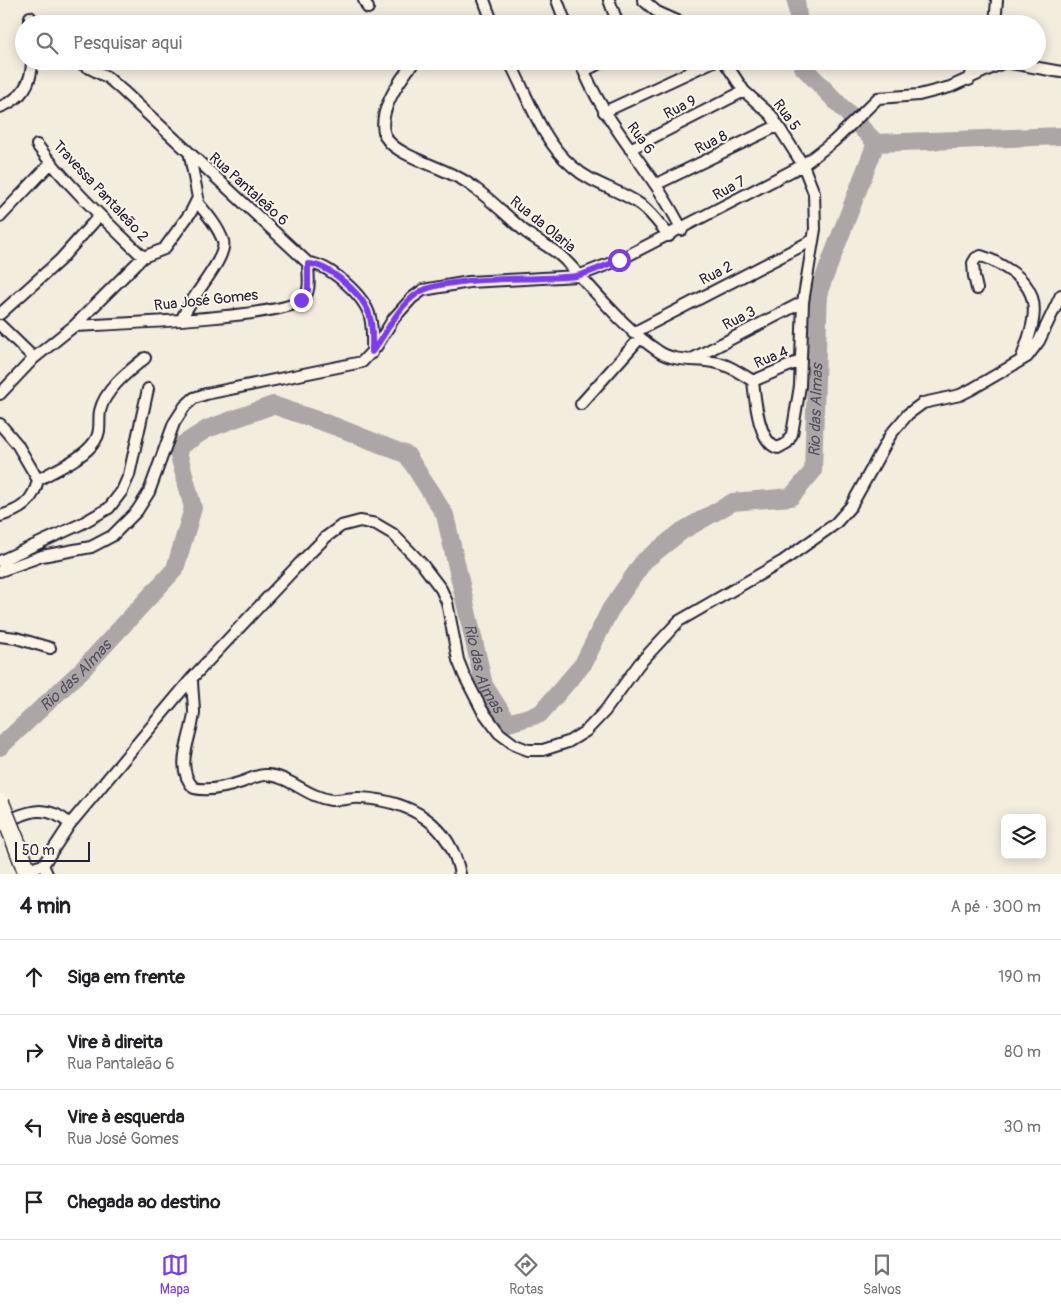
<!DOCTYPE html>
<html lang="pt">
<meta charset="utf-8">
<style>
body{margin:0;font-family:Pangolin,sans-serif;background:#f6f6f6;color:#202124}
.controls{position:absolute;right:15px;bottom:15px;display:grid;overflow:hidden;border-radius:8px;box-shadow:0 2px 12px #0003}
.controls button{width:45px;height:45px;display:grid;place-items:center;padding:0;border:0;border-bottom:1px solid #e0e0e0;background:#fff;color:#202124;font:25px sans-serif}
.scale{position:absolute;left:15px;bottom:12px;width:75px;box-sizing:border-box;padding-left:5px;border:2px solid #22223b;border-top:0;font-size:14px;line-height:18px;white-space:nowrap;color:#22223b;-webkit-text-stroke:4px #fcf5e5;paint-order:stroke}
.stop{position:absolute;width:15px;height:15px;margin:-11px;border:4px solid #7c3aed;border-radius:50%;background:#fff}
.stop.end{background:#7c3aed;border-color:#fff;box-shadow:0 1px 5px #0008}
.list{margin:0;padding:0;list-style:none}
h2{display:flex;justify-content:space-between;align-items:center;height:65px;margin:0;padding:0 20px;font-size:21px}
h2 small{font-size:16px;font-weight:400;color:#757577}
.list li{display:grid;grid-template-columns:32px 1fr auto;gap:15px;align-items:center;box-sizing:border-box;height:75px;padding:0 20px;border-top:1px solid #e0e0e0}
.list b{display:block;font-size:19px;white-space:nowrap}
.list p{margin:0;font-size:16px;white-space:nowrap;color:#757577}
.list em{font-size:16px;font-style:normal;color:#757577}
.icon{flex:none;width:28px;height:28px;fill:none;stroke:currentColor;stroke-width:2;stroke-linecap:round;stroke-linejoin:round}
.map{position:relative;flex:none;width:1061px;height:874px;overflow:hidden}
.search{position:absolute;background:#fff;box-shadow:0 2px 12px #0003;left:15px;right:15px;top:15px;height:55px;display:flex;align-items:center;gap:12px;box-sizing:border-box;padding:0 18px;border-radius:28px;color:#757577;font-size:19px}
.sheet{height:365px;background:#fff}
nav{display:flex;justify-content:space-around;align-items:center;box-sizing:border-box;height:70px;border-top:1px solid #e0e0e0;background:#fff;font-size:14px;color:#757577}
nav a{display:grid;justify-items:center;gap:2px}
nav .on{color:#7c3aed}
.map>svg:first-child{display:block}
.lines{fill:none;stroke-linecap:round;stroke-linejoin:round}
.river{stroke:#aca7a6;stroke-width:18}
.minor-casing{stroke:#22223b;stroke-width:14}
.trunk-casing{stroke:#22223b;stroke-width:21}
.minor{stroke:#fcf5e5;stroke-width:10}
.trunk{stroke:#fcf5e5;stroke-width:18}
.trunk-bridge-casing{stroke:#22223b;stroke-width:21;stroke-linecap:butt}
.trunk-bridge{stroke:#fcf5e5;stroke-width:18}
.route{stroke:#7c3aed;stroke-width:6}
.labels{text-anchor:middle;stroke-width:4;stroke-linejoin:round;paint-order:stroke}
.street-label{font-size:15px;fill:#22223b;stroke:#fcf5e5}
.water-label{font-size:16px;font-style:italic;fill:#525160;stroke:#fcf5e5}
</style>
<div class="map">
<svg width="1061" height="874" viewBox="0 0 1061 874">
<rect width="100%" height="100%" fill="#f3edde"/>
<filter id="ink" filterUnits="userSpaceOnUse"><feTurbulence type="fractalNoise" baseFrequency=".02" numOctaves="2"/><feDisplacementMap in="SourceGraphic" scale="10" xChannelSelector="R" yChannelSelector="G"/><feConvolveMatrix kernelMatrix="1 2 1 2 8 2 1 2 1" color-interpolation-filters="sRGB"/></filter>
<g filter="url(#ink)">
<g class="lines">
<!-- river -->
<g class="river">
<path d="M 796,0 L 799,24"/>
<path d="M 803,61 L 803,67 L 876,143"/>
<path id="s1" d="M 0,747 L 81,671 L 175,569 L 193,508 L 177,448 L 207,429 L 273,405 L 337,427 L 407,455 L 445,515 L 484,685 L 508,723 L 540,714 L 583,664 L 610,610 L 644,561 L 682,531 L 733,502 L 791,497 L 813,471 L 819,291 L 876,143 L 1061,136"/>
</g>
<!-- minor casing -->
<g class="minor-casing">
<path id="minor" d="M 364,0 L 368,8
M 484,0 L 493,24
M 557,0 L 566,24
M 609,0 L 618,24
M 643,0 L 657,12 L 684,24
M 30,17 L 30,24
M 995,24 L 997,0
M 76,61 L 107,77 L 123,91 L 308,263 C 329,264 365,296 370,317 C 373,329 372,341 372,353
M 415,61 C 401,78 373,116 387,139 C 398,157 450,169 469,184 C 490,198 507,217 527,233 C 539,242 553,248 564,259 C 595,290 621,326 658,351 C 673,362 695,359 713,362 C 728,364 740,373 753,381 C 755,398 758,443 778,448 L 787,443 L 792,434 L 800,386 L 803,302 L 815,229 L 814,193 L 803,165 L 771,115 L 744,91 L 724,61
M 509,61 C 528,96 541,140 572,166 C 594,186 619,189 641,205 C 653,214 660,225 669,236
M 580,61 C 603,124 653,170 682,230
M 584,71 L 604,61
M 969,80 L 976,61
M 0,107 C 21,99 32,84 32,61
M 604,112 L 714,61
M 37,145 C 68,186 106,221 143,257
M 630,149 L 744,91
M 657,184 L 777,126
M 0,217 L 51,163
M 977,289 L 974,276 L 973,263 L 976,258 L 981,256 C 992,259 1003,266 1012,272 C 1047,296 1032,328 1021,360
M 0,314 L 60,260 L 100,215
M 182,319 C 189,298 228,258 223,241 C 218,226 206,213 197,202
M 0,325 L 34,358
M 74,326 C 111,324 280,318 302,300 C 312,292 308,275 308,263
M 633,333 L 813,240
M 690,360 L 803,302
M 753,381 L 800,361
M 0,394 L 34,358 L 74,326 L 143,257 L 164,249 L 191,212 L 198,198 L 190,156
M 581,404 L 640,338
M 0,424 L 17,444 L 38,480
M 0,516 C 21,510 33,502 38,480 C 56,469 83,459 95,441 C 102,431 98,421 100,411 C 105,389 129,371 145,358
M 0,561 L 81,524 L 109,508 L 122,491 L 129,475 L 148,389
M 0,571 L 42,556 L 91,547 L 112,536 L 137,511 L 149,492 L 174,423 L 185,406 L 194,398 L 206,394 L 362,362 L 376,347 L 394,318 L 412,298 L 423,290 L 469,282 L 578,276 L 619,260 L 803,165 L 834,141 L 878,98 L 919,95 L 950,87 L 1005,62 L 1061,72
M 0,636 L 16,638 L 50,648
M 192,678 C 192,690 194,702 194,713 C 192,737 173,767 194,788 C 209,792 227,787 242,782 C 251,779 258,774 268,775 C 291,777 307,797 331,800 C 340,801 351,797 361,798 C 410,801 450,823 460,874
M 3,823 C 29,811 46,803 70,824
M 43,865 L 47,874
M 26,870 L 43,865 L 70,824 L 192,678 L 299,564 L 326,537 L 341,526 L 360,521 L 376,524 L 393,534 L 422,564 L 441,589 L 447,602 L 458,660 L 464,675 L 482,710 L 499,733 L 515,745 L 528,750 L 543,750 L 568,742 L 586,731 L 605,711 L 639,664 L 679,621 L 783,561 L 835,524 L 851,506 L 891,434 L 908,414 L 923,403 L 960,395 L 972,389 L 1027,357 L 1039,341 L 1061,295"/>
</g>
<!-- trunk casing -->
<g class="trunk-casing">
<path id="trunk" d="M 17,845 L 28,874"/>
</g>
<!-- minor -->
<use href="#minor" class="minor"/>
<!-- trunk -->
<use href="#trunk" class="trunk"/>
<!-- trunk-bridge casing -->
<g class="trunk-bridge-casing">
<path id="trunk-bridge" d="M 0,803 L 17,845"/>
</g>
<!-- trunk-bridge -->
<use href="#trunk-bridge" class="trunk-bridge"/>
</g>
</g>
<g class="lines" filter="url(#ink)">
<!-- route -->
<path class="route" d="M 301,300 L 308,290 L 308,264 C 329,264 365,296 370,317 C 373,329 372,341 372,352 C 387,333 397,307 418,293 C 444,275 540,281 576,276 C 591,273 606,265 619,260"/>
</g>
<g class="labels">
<!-- street labels -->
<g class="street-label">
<text transform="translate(680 107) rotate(-27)" y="5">Rua 9</text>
<text transform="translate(787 115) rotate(54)" y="5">Rua 5</text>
<text transform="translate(641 138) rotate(54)" y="5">Rua 6</text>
<text transform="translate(711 142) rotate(-26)" y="5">Rua 8</text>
<text transform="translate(729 188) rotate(-28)" y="5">Rua 7</text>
<text transform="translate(249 189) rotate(42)" y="5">Rua Pantaleão 6</text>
<text transform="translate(101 191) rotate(47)" y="5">Travessa Pantaleão 2</text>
<text transform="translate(543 224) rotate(39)" y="5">Rua da Olaria</text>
<text transform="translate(716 273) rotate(-27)" y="5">Rua 2</text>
<text transform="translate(206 300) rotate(-6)" y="5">Rua José Gomes</text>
<text transform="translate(739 318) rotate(-27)" y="5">Rua 3</text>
<text transform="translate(771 357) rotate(-23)" y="5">Rua 4</text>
</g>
<!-- water labels -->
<g class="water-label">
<text dy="6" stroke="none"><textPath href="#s1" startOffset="1394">Rio das Almas</textPath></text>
<text dy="6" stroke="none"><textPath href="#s1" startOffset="854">Rio das Almas</textPath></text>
<text dy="6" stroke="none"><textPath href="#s1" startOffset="104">Rio das Almas</textPath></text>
</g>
</g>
</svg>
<div class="controls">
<button><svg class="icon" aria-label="layers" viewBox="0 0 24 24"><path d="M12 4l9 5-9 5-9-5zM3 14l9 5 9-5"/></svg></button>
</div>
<div class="scale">50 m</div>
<div class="stop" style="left:619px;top:260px"></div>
<div class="stop end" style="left:301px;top:300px"></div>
<div class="search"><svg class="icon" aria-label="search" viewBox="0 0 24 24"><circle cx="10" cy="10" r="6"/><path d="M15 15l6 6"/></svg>Pesquisar aqui</div>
</div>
<section class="sheet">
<h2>4 min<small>A pé · 300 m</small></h2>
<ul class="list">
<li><svg class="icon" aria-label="ahead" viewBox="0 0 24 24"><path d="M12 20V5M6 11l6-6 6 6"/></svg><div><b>Siga em frente</b></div><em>190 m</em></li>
<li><svg class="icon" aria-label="right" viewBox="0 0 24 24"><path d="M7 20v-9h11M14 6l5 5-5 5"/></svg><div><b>Vire à direita</b><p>Rua Pantaleão 6</p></div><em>80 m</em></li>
<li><svg class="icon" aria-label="left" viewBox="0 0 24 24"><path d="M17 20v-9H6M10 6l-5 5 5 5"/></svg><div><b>Vire à esquerda</b><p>Rua José Gomes</p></div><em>30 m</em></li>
<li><svg class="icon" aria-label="arrive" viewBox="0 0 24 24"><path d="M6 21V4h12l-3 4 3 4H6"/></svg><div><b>Chegada ao destino</b></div></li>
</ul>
</section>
<nav>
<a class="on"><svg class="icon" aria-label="map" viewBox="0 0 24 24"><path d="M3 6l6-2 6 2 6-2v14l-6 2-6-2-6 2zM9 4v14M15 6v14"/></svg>Mapa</a>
<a><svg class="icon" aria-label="directions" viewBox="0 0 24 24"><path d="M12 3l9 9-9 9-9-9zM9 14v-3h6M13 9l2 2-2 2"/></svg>Rotas</a>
<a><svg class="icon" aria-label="saved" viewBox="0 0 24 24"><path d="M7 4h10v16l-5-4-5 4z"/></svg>Salvos</a>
</nav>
